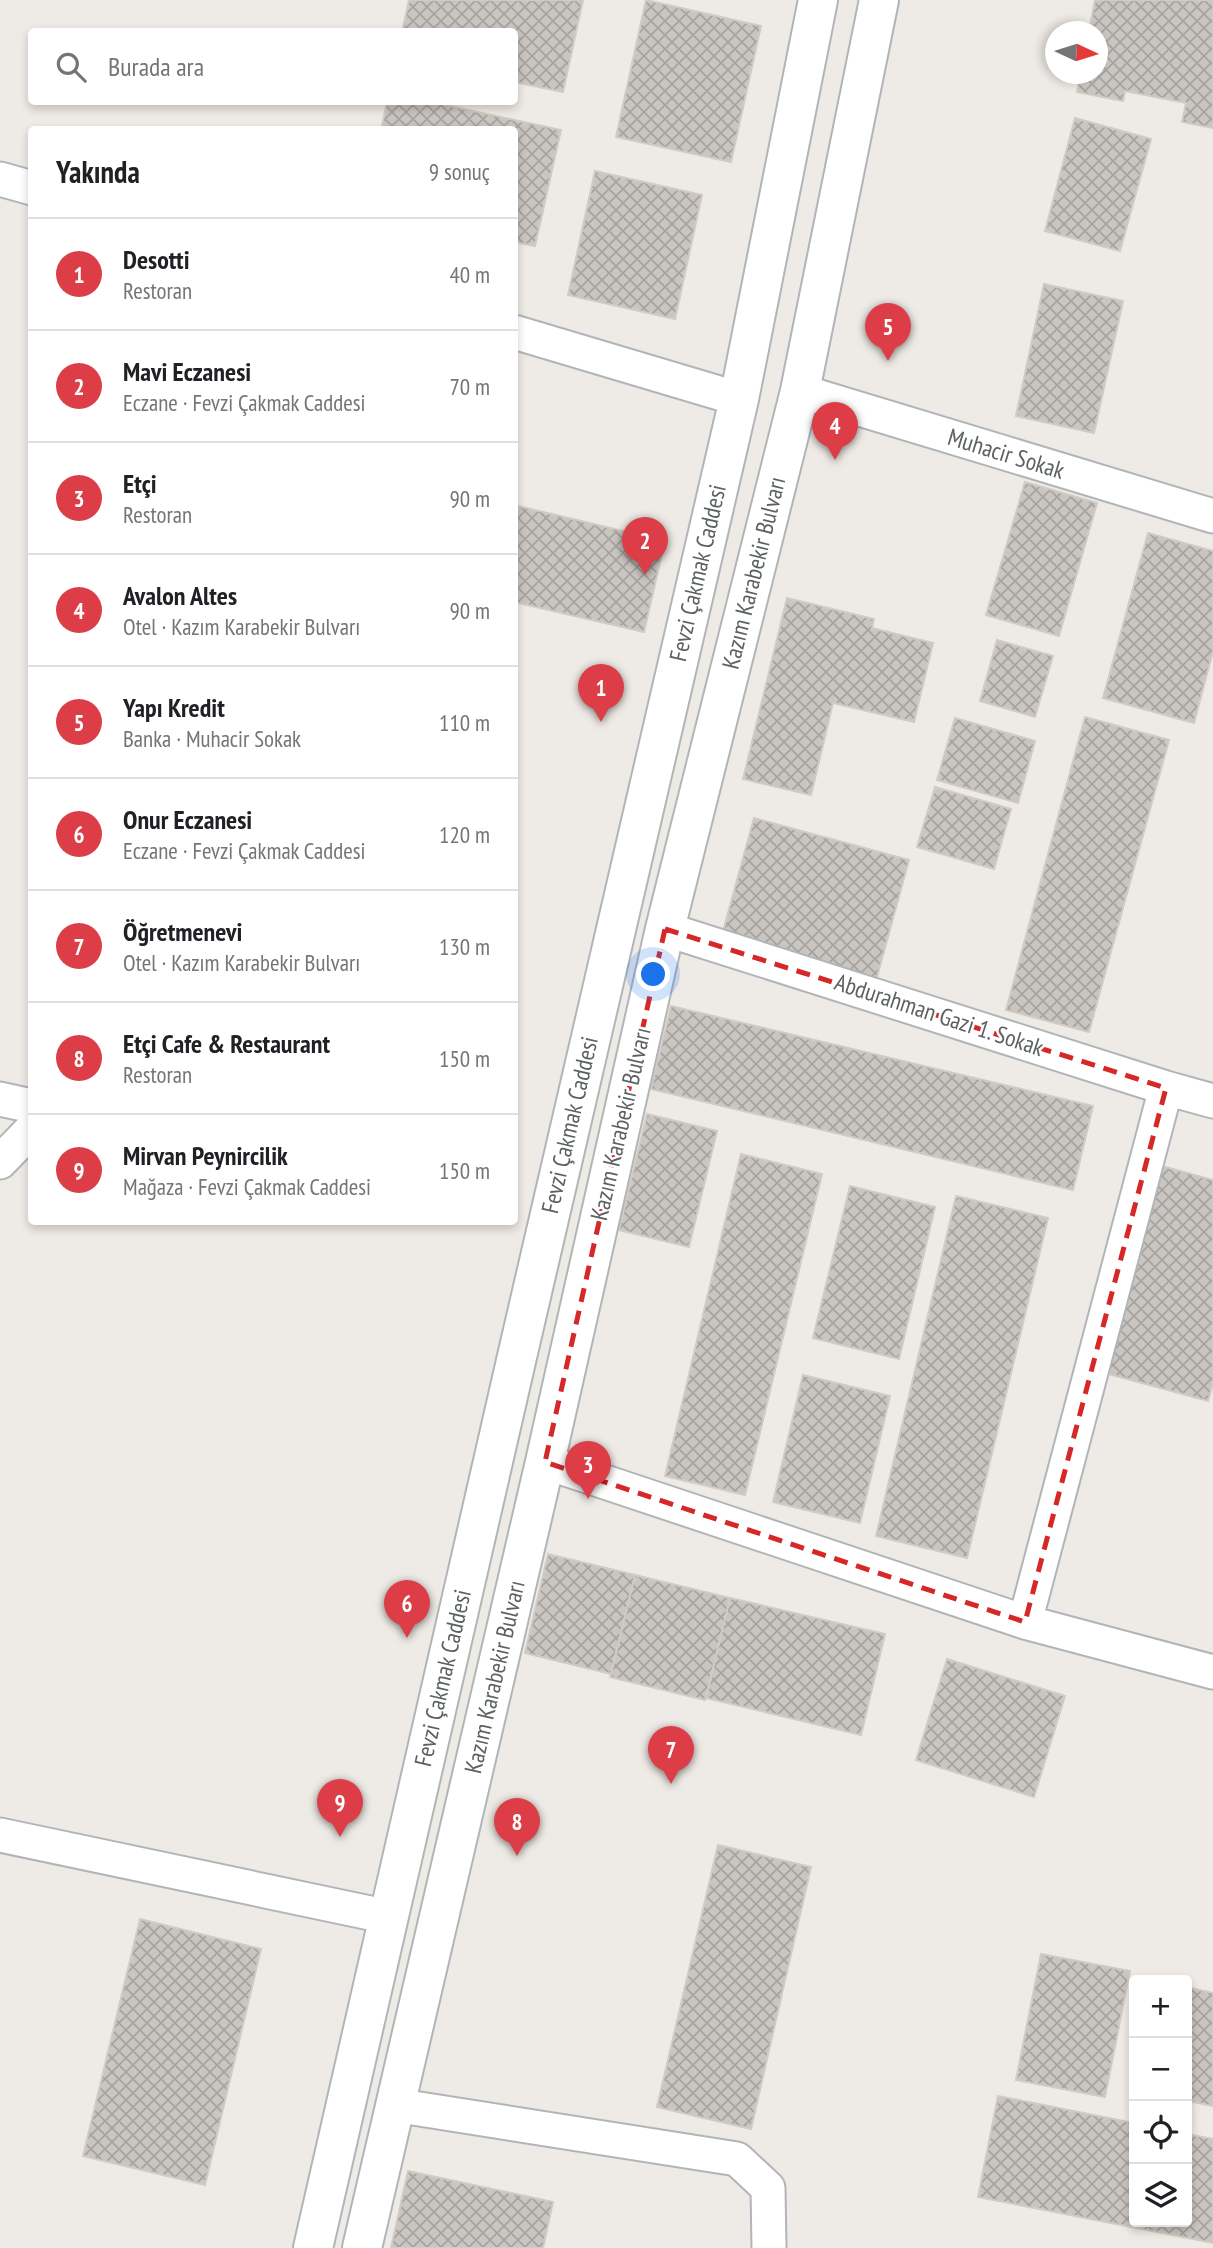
<!DOCTYPE html>
<html lang="tr">
<meta charset="utf-8">
<style>
body{margin:0;font-family:"PT Sans Narrow",sans-serif;background:#f2f2f2;color:#202124}
.controls{position:absolute;right:21px;bottom:21px;display:grid;overflow:hidden;border-radius:7px;box-shadow:0 4px 10px #0003}
.controls button{width:63px;height:63px;display:grid;place-items:center;padding:0;border:0;border-bottom:2px solid #e0e0e0;background:#fff;color:#202124;font:35px sans-serif}
.compass{position:absolute;left:1045px;top:21px;width:63px;height:63px;border-radius:50%;background:#fff;box-shadow:0 4px 10px #0003;rotate:94deg}
.you{position:absolute;left:654px;top:975px;width:24px;height:24px;margin:-18px;border:5px solid #fff;border-radius:50%;background:#1a73e8;box-shadow:0 0 0 10px #1a73e833}
.badge{display:grid;place-items:center;width:46px;height:46px;border-radius:50%;background:#dc3d46;color:#fff;font-size:23px;font-weight:700}
.pin{position:absolute;translate:-50% -58px;filter:drop-shadow(0 2px 4px #0008)}
.pin::after{content:'';position:absolute;top:37px;width:24px;height:21px;background:inherit;clip-path:polygon(0 0,100% 0,50% 100%)}
.list{margin:0;padding:0;list-style:none}
h2{display:flex;justify-content:space-between;align-items:center;height:91px;margin:0;padding:0 28px;font-size:30px}
h2 small{font-size:23px;font-weight:400;color:#757577}
.list li{display:grid;grid-template-columns:46px 1fr auto;gap:21px;align-items:center;box-sizing:border-box;height:112px;padding:0 28px;border-top:2px solid #e0e0e0}
.list b{display:block;font-size:26px;white-space:nowrap}
.list p{margin:0;font-size:23px;white-space:nowrap;color:#757577}
.list em{font-size:23px;font-style:normal;color:#757577}
.icon{flex:none;width:38px;height:38px;fill:none;stroke:currentColor;stroke-width:2;stroke-linecap:round;stroke-linejoin:round}
.map{position:relative;flex:none;width:1213px;height:2248px;overflow:hidden}
.search{position:absolute;background:#fff;box-shadow:0 4px 10px #0003;left:28px;top:28px;width:490px;height:77px;display:flex;align-items:center;gap:18px;box-sizing:border-box;padding:0 24px;border-radius:7px;color:#757577;font-size:26px}
.panel{position:absolute;background:#fff;box-shadow:0 4px 10px #0003;left:28px;top:126px;width:490px;height:1099px;border-radius:7px}
.map>svg:first-child{display:block}
.building{fill:url(#building-cross-hatch);stroke:#d2cbc3;stroke-width:2}
.lines{fill:none;stroke-linecap:round;stroke-linejoin:round}
.minor-casing{stroke:#b2b5b8;stroke-width:37}
.secondary-casing{stroke:#b1b5b8;stroke-width:42}
.minor{stroke:#fff;stroke-width:33}
.secondary{stroke:#fff;stroke-width:38}
.marked{fill:none;stroke:#d62828;stroke-width:5;stroke-dasharray:14 9;stroke-linejoin:round}
.labels{text-anchor:middle;stroke-width:5;stroke-linejoin:round;paint-order:stroke}
.street-label{font-size:24px;fill:#5c6164;stroke:#fff}
</style>
<div class="map">
<svg width="1213" height="2248" viewBox="0 0 1213 2248">
<defs>
<pattern id="building-cross-hatch" width="8" height="8" patternUnits="userSpaceOnUse" patternTransform="scale(1.75)"><rect width="8" height="8" fill="#c9c5c1"/><path d="M0 0l8 8M0 8l8-8" fill="none" stroke="#a6a3a0"/></pattern>
</defs>
<rect width="100%" height="100%" fill="#eeeae5"/>
<!-- building -->
<path class="building" d="M 409,0 L 583,0 L 563,92 L 514,82 L 514,32 L 402,32 Z
M 646,0 L 761,26 L 731,162 L 616,137 Z
M 1095,0 L 1213,0 L 1213,128 L 1182,122 L 1186,103 L 1125,91 L 1123,101 L 1077,92 L 1080,74 L 1098,74 L 1098,32 L 1089,32 Z
M 387,102 L 432,102 L 561,130 L 535,246 L 514,242 L 514,130 L 381,130 Z
M 1075,118 L 1151,139 L 1120,251 L 1045,231 Z
M 595,171 L 702,195 L 675,319 L 568,295 Z
M 1044,284 L 1123,301 L 1094,433 L 1016,416 Z
M 1025,482 L 1097,503 L 1059,636 L 986,615 Z
M 514,505 L 665,541 L 644,632 L 514,602 Z
M 1148,533 L 1213,551 L 1213,651 L 1194,723 L 1103,698 Z
M 787,598 L 874,619 L 872,628 L 933,643 L 914,722 L 833,703 L 811,795 L 743,779 Z
M 997,640 L 1053,656 L 1035,717 L 980,701 Z
M 1085,717 L 1169,740 L 1089,1032 L 1006,1010 Z
M 955,718 L 1035,741 L 1018,803 L 937,780 Z
M 935,787 L 1011,809 L 994,869 L 917,847 Z
M 754,818 L 909,860 L 874,988 L 719,946 Z
M 671,1006 L 1093,1106 L 1073,1190 L 651,1089 Z
M 647,1114 L 717,1131 L 689,1247 L 619,1230 Z
M 741,1154 L 822,1174 L 745,1495 L 665,1476 Z
M 1162,1166 L 1213,1180 L 1213,1383 L 1208,1401 L 1105,1373 Z
M 850,1186 L 935,1207 L 899,1359 L 813,1338 Z
M 956,1196 L 1048,1218 L 967,1558 L 876,1536 Z
M 803,1375 L 890,1396 L 860,1523 L 773,1502 Z
M 548,1554 L 635,1575 L 611,1674 L 525,1653 Z
M 635,1575 L 730,1598 L 705,1700 L 610,1677 Z
M 730,1598 L 885,1634 L 861,1735 L 706,1698 Z
M 947,1659 L 1065,1696 L 1034,1797 L 916,1760 Z
M 718,1845 L 811,1867 L 751,2129 L 657,2107 Z
M 140,1919 L 261,1949 L 205,2185 L 83,2156 Z
M 1041,1954 L 1130,1971 L 1105,2097 L 1016,2080 Z
M 1187,1987 L 1213,1993 L 1213,2106 L 1187,2101 Z
M 998,2096 L 1134,2123 L 1134,2222 L 1187,2222 L 1187,2134 L 1213,2139 L 1213,2243 L 978,2197 Z
M 408,2171 L 553,2202 L 543,2248 L 391,2248 Z"/>
<g class="lines">
<!-- minor casing -->
<g class="minor-casing">
<path id="minor" d="M 0,179 L 32,188
M 514,332 L 739,399
M 800,391 L 1213,516
M 665,929 L 1166,1088 L 1213,1101
M 0,1099 L 32,1106
M 0,1162 L 32,1129
M 545,1462 L 1025,1622 L 1213,1672
M 1025,1622 L 1166,1088
M 0,1835 L 389,1917
M 394,2105 L 737,2159 L 768,2188 L 769,2248"/>
</g>
<!-- secondary casing -->
<g class="secondary-casing">
<path id="secondary" d="M 313,2248 L 516,1361 L 739,399 L 818,0
M 362,2248 L 545,1462 L 665,929 L 800,391 L 879,0"/>
</g>
<!-- minor -->
<use href="#minor" class="minor"/>
<!-- secondary -->
<use href="#secondary" class="secondary"/>
</g>
<!-- marked area -->
<path class="marked" d="M 665,929 L 1166,1088 L 1025,1622 L 545,1462 Z"/>
<g class="labels">
<!-- street labels -->
<g class="street-label">
<text transform="translate(1006 454) rotate(17)" y="8">Muhacir Sokak</text>
<text transform="translate(698 573) rotate(-77)" y="8">Fevzi Çakmak Caddesi</text>
<text transform="translate(754 573) rotate(-76)" y="8">Kazım Karabekir Bulvarı</text>
<text transform="translate(939 1015) rotate(18)" y="8">Abdurahman Gazi 1. Sokak</text>
<text transform="translate(621 1124) rotate(-77)" y="8">Kazım Karabekir Bulvarı</text>
<text transform="translate(570 1125) rotate(-77)" y="8">Fevzi Çakmak Caddesi</text>
<text transform="translate(495 1677) rotate(-77)" y="8">Kazım Karabekir Bulvarı</text>
<text transform="translate(443 1678) rotate(-77)" y="8">Fevzi Çakmak Caddesi</text>
</g>
</g>
</svg>
<div class="controls">
<button>+</button>
<button>−</button>
<button><svg class="icon" aria-label="locate" viewBox="0 0 24 24"><circle cx="12" cy="12" r="6"/><path d="M12 2v4M12 18v4M2 12h4M18 12h4"/></svg></button>
<button><svg class="icon" aria-label="layers" viewBox="0 0 24 24"><path d="M12 4l9 5-9 5-9-5zM3 14l9 5 9-5"/></svg></button>
</div>
<svg class="compass" viewBox="-18 -18 36 36"><path d="M0-13l5 13h-10z" fill="#e53935"/><path d="M0 13l5-13h-10z" fill="#757577"/></svg>
<div class="you"></div>
<div class="pin badge" style="left:601px;top:722px">1</div>
<div class="pin badge" style="left:645px;top:575px">2</div>
<div class="pin badge" style="left:588px;top:1499px">3</div>
<div class="pin badge" style="left:835px;top:460px">4</div>
<div class="pin badge" style="left:888px;top:361px">5</div>
<div class="pin badge" style="left:407px;top:1638px">6</div>
<div class="pin badge" style="left:671px;top:1784px">7</div>
<div class="pin badge" style="left:517px;top:1856px">8</div>
<div class="pin badge" style="left:340px;top:1837px">9</div>
<div class="search"><svg class="icon" aria-label="search" viewBox="0 0 24 24"><circle cx="10" cy="10" r="6"/><path d="M15 15l6 6"/></svg>Burada ara</div>
<section class="panel">
<h2>Yakında<small>9 sonuç</small></h2>
<ul class="list">
<li><span class="badge">1</span><div><b>Desotti</b><p>Restoran</p></div><em>40 m</em></li>
<li><span class="badge">2</span><div><b>Mavi Eczanesi</b><p>Eczane · Fevzi Çakmak Caddesi</p></div><em>70 m</em></li>
<li><span class="badge">3</span><div><b>Etçi</b><p>Restoran</p></div><em>90 m</em></li>
<li><span class="badge">4</span><div><b>Avalon Altes</b><p>Otel · Kazım Karabekir Bulvarı</p></div><em>90 m</em></li>
<li><span class="badge">5</span><div><b>Yapı Kredit</b><p>Banka · Muhacir Sokak</p></div><em>110 m</em></li>
<li><span class="badge">6</span><div><b>Onur Eczanesi</b><p>Eczane · Fevzi Çakmak Caddesi</p></div><em>120 m</em></li>
<li><span class="badge">7</span><div><b>Öğretmenevi</b><p>Otel · Kazım Karabekir Bulvarı</p></div><em>130 m</em></li>
<li><span class="badge">8</span><div><b>Etçi Cafe &amp; Restaurant</b><p>Restoran</p></div><em>150 m</em></li>
<li><span class="badge">9</span><div><b>Mirvan Peynircilik</b><p>Mağaza · Fevzi Çakmak Caddesi</p></div><em>150 m</em></li>
</ul>
</section>
</div>
